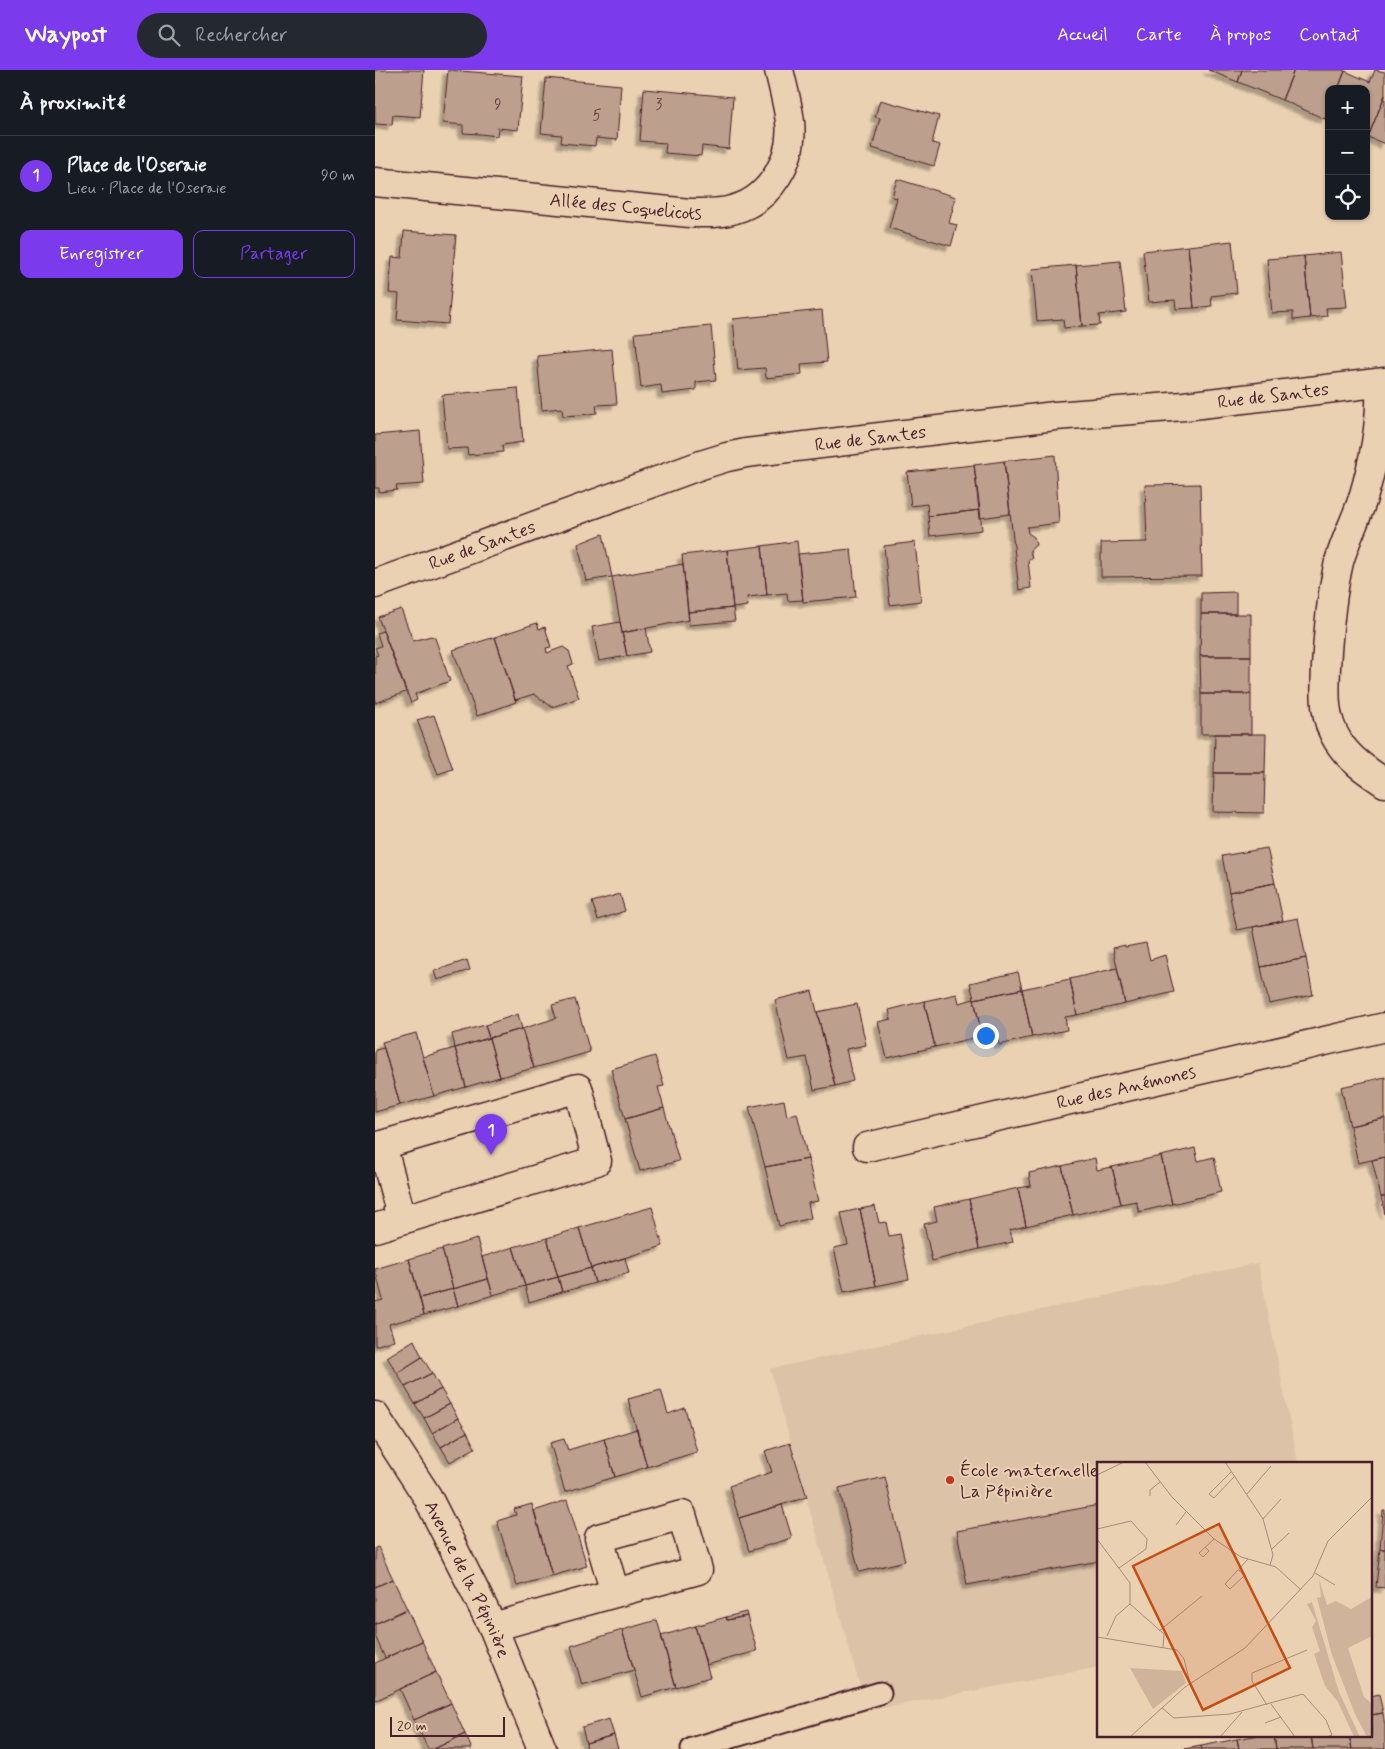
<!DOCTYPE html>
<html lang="fr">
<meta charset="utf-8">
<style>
body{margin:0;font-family:Mynerve,sans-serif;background:#242831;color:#f1f3f6}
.controls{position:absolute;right:15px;top:15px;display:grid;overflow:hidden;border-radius:10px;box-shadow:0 1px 4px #0004}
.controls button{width:45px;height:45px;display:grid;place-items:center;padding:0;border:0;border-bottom:1px solid #363941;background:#171b24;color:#f1f3f6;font:25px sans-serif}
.scale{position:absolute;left:15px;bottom:12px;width:115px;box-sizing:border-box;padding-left:5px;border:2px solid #4a1f2b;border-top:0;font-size:14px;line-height:18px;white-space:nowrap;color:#4a1f2b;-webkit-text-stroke:4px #e9d1b1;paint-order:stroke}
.you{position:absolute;left:610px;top:965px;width:18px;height:18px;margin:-12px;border:4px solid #fff;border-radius:50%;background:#1a73e8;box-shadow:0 0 0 8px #1a73e833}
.badge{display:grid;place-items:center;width:32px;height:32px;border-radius:50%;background:#7c3aed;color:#fff;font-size:16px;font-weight:700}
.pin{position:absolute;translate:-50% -41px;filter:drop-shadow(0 1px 2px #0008)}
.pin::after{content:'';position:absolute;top:26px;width:18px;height:15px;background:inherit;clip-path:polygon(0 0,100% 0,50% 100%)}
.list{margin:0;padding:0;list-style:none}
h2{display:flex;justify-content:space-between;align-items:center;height:65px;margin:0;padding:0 20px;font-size:21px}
h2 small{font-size:16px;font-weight:400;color:#9ea1a6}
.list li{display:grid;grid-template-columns:32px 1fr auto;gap:15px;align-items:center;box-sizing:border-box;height:80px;padding:0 20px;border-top:1px solid #363941}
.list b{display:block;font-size:19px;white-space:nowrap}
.list p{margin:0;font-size:16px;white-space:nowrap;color:#9ea1a6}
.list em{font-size:16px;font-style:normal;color:#9ea1a6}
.actions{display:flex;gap:10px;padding:15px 20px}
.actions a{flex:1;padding:11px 0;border:1px solid #7c3aed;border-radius:10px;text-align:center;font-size:18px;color:#7c3aed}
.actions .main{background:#7c3aed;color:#fff}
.icon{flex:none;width:28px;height:28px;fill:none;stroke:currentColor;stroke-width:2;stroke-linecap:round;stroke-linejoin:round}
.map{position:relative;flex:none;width:1010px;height:1679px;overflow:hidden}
header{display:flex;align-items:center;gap:30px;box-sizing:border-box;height:70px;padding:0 25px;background:#7c3aed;color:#fff}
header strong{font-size:24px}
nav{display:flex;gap:28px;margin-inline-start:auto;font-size:18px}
.search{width:350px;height:45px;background:#242831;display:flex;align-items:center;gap:12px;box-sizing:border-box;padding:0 18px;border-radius:28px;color:#9ea1a6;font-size:19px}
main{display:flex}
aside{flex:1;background:#171b24}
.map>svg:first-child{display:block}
.built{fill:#dcc2a6}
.building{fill:#bc9f8c;stroke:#4a1f2b;filter:url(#shadow)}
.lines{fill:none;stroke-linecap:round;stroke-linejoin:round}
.lane-casing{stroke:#4a1f2b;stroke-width:25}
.street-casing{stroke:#4a1f2b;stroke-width:31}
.secondary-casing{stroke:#4a1f2b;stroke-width:31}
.lane{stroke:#e9d1b1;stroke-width:21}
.street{stroke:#e9d1b1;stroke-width:28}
.secondary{stroke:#e9d1b1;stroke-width:28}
.poi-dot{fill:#c8321e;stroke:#e9d1b1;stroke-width:2}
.labels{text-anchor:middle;stroke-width:4;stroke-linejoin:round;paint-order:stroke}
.number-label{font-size:15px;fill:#663f43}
.street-label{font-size:18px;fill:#4a1f2b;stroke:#e9d1b1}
.poi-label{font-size:18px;fill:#4a1f2b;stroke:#e9d1b1;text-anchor:start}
.inset-road{fill:none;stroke:#a98a7b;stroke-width:1}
.view{fill:#c84d12;fill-opacity:0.15;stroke:#c84d12;stroke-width:2.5}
.inset-edge{fill:none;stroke:#4a1f2b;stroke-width:2.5}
</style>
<header>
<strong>Waypost</strong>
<div class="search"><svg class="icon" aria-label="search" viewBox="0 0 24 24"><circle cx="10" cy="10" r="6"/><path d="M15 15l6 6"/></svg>Rechercher</div>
<nav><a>Accueil</a><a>Carte</a><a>À propos</a><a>Contact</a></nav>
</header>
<main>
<aside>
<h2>À proximité<small></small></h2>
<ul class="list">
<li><span class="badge">1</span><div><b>Place de l'Oseraie</b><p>Lieu · Place de l'Oseraie</p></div><em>90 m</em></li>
</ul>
<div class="actions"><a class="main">Enregistrer</a><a>Partager</a></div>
</aside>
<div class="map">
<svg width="1010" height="1679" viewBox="0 0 1010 1679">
<defs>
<filter id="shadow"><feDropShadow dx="-4.5" dy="4.5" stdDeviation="1" flood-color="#0004"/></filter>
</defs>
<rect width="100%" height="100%" fill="#e9d1b1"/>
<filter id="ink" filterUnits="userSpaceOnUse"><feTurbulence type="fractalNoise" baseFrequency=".02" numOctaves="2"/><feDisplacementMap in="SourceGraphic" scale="10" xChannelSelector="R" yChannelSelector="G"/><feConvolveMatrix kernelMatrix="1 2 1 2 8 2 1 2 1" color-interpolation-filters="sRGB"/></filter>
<g filter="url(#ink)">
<!-- built -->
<path class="built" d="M 883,1193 L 923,1393 L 724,1393 L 724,1597 L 492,1641 L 395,1299 Z"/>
<!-- building -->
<path class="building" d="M 0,0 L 49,0 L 45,47 L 18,45 L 17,55 L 0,54 Z
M 73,0 L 148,6 L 143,60 L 123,58 L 122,66 L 105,64 L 88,63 L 88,55 L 68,53 Z
M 833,0 L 867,0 L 863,12 Z
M 867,0 L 919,0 L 907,30 L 863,12 Z
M 919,0 L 967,0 L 970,1 L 963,19 L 954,19 L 954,41 L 950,49 L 907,30 Z
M 1000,0 L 1010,2 L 1010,25 L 993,67 L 991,66 L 991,19 L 963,19 L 970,1 L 995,12 Z
M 171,8 L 246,15 L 242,70 L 221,68 L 220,76 L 186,73 L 187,65 L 166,63 Z
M 269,19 L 358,27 L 354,79 L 327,76 L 326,86 L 290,83 L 291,73 L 265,71 Z
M 1010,25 L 1010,74 L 993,67 Z
M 505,30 L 564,46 L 557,73 L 565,75 L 559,96 L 497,78 L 505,48 L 500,47 Z
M 522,109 L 581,127 L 574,153 L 582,155 L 576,176 L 514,158 L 522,128 L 517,127 Z
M 29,161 L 81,165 L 73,254 L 22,250 L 24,224 L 14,223 L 17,187 L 27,188 Z
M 857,171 L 862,223 L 836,226 L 837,236 L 819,238 L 813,176 Z
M 813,176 L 819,238 L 801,239 L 800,230 L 774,232 L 768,181 Z
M 966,182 L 972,237 L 951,238 L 952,246 L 935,248 L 929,186 Z
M 929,186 L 935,248 L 918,250 L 918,242 L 897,243 L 892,189 Z
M 745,191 L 751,242 L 724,245 L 725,255 L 707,256 L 701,195 Z
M 701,195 L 707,256 L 689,258 L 688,249 L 662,251 L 657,199 Z
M 447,240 L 452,292 L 426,294 L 427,304 L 391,308 L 390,298 L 363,300 L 358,249 Z
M 336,256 L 341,310 L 321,312 L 321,320 L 287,324 L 286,315 L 266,318 L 260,263 Z
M 237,279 L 242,334 L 221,335 L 222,343 L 205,345 L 188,346 L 187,338 L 167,340 L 162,286 Z
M 143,318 L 148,372 L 127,375 L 128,382 L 93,385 L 92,378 L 72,379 L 67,325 Z
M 45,361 L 49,414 L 21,416 L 22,420 L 4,422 L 4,418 L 0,418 L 0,365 Z
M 680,385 L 684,453 L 652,457 L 653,463 L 659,467 L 661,475 L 655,480 L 657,489 L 653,490 L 656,518 L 644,520 L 629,391 Z
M 629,391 L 635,444 L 605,448 L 599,395 Z
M 599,395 L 605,440 L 553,446 L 552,434 L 536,436 L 532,402 Z
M 825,414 L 827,506 L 726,507 L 726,473 L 772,472 L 770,415 Z
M 605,440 L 607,460 L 555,466 L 553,446 Z
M 228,464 L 237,507 L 211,511 L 203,474 Z
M 422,471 L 428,530 L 413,531 L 412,523 L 392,525 L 387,476 Z
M 540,472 L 546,531 L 515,535 L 509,476 Z
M 387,476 L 392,525 L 372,527 L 373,536 L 358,538 L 352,480 Z
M 476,479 L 481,527 L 428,532 L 423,484 Z
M 352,480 L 358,538 L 313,542 L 307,485 Z
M 308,494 L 314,550 L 247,563 L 237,507 Z
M 861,522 L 861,544 L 826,544 L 826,523 Z
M 358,538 L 360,551 L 314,555 L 313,542 Z
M 26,539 L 38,571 L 56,566 L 60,568 L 75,611 L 40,624 L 42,630 L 36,633 L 3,547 Z
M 826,544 L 876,544 L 876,586 L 825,586 Z
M 245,552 L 252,586 L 224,591 L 217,557 Z
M 162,553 L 164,559 L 170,557 L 176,577 L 171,578 L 172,583 L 188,577 L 194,581 L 198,594 L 193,596 L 204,628 L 177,637 L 159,624 L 140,630 L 120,567 Z
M 271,558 L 275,582 L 252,586 L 247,563 Z
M 8,561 L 31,622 L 0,633 L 0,586 L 3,585 L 0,578 L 6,576 L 2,563 Z
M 120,567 L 141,632 L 102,646 L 78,580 Z
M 825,586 L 876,586 L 876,624 L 826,624 Z
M 826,624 L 876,624 L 876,664 L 826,664 Z
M 59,645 L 78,699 L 63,704 L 42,650 Z
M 840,664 L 891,664 L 890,703 L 839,703 Z
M 839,703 L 890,703 L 889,743 L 838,742 Z
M 892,778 L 900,813 L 854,822 L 847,786 Z
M 900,813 L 908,851 L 862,860 L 854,822 Z
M 245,824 L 250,841 L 223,850 L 217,832 Z
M 923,848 L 931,888 L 886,897 L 878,857 Z
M 771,873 L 775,890 L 790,885 L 799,922 L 750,934 L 738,878 L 750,875 L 750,877 Z
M 931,888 L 938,925 L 894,934 L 886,897 Z
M 92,890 L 95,900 L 62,910 L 59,901 Z
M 742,898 L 750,934 L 702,945 L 695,909 Z
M 643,902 L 647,919 L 599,929 L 595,913 Z
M 695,909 L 702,945 L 690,947 L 692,960 L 657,967 L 647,919 Z
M 647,919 L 657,967 L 624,975 L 622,963 L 607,966 L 599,929 Z
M 437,921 L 460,1016 L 439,1020 L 432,987 L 414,990 L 400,930 Z
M 582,924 L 584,933 L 599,929 L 607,966 L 560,977 L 549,931 Z
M 200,929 L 215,982 L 159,998 L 147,959 L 181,948 L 177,935 Z
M 549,931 L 560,977 L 512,988 L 503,952 L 516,949 L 514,940 Z
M 482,934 L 491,975 L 471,979 L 478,1011 L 460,1016 L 442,942 Z
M 143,944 L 147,959 L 114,968 L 110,955 Z
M 110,955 L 114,968 L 80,978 L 77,964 Z
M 147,959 L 159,998 L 125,1007 L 114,968 Z
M 41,963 L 59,1026 L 25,1035 L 7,972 Z
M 114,968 L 125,1007 L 91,1017 L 80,978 Z
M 9,978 L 25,1035 L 0,1042 L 0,980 Z
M 80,978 L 91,1017 L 59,1026 L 48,987 Z
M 280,986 L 289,1016 L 283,1017 L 289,1038 L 250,1049 L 236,999 Z
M 1010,1007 L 1010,1048 L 975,1056 L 966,1017 Z
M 409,1030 L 412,1046 L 422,1043 L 433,1089 L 390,1097 L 374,1037 Z
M 289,1038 L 304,1091 L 265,1101 L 250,1049 Z
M 1010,1048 L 1010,1087 L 983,1093 L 975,1056 Z
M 820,1078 L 823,1091 L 839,1087 L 846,1122 L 797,1134 L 786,1086 Z
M 786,1086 L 797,1134 L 764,1142 L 761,1131 L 746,1134 L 737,1097 Z
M 1010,1087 L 1010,1127 L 1006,1127 L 997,1090 Z
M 720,1088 L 722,1100 L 737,1097 L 746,1134 L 698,1145 L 687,1096 Z
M 433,1089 L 443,1131 L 433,1133 L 436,1148 L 404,1156 L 390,1097 Z
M 687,1096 L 698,1145 L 651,1156 L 643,1118 L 656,1116 L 654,1103 Z
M 643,1118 L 651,1156 L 635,1160 L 638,1172 L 604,1179 L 594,1129 Z
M 1006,1127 L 1010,1127 L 1010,1144 Z
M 594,1129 L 604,1179 L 557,1191 L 549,1154 L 562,1151 L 559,1137 Z
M 500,1136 L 504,1153 L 511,1152 L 514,1166 L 525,1164 L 534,1209 L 501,1216 L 485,1139 Z
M 277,1137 L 288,1176 L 216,1198 L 204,1158 Z
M 485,1139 L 501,1216 L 469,1222 L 459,1178 L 473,1175 L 466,1143 Z
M 204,1158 L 216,1198 L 183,1207 L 172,1168 Z
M 172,1168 L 183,1207 L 150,1216 L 138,1177 Z
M 102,1169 L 113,1209 L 78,1219 L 67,1179 Z
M 138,1177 L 150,1216 L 118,1225 L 107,1187 Z
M 67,1179 L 78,1219 L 45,1228 L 34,1189 Z
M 250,1188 L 254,1203 L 220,1213 L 216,1198 Z
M 34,1189 L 49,1245 L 14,1254 L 19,1270 L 0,1276 L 0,1232 L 8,1230 L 0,1199 Z
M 216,1198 L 220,1213 L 187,1222 L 183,1207 Z
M 183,1207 L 187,1222 L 154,1232 L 150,1216 Z
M 113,1209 L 118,1225 L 83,1236 L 78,1219 Z
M 78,1219 L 83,1236 L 49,1245 L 45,1228 Z
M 39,1270 L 47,1287 L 22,1303 L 12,1287 Z
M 47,1287 L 57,1303 L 30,1317 L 22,1303 Z
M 57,1303 L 66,1319 L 40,1334 L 30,1317 Z
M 66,1319 L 75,1334 L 49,1348 L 40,1334 Z
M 286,1320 L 293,1344 L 310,1338 L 322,1382 L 272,1397 L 253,1329 Z
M 75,1334 L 83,1348 L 57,1363 L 49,1348 Z
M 83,1348 L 92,1362 L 66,1377 L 57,1363 Z
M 262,1359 L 272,1397 L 240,1407 L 229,1369 Z
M 92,1362 L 100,1378 L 75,1392 L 66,1377 Z
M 189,1369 L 193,1380 L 229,1369 L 240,1407 L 190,1422 L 175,1373 Z
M 415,1373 L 432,1427 L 364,1448 L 354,1416 L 397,1402 L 390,1381 Z
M 510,1407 L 530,1491 L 484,1502 L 464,1418 Z
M 192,1430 L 212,1496 L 177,1506 L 159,1441 Z
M 157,1434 L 177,1506 L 142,1516 L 122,1451 L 141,1445 L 139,1439 Z
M 407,1435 L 417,1468 L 374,1481 L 364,1448 Z
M 724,1435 L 724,1491 L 592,1515 L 582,1461 Z
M 1008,1440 L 1010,1440 L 1010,1479 L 1005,1479 Z
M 3,1477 L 18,1509 L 0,1517 L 0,1478 Z
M 1005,1479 L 1010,1479 L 1010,1518 L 1001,1517 Z
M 18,1509 L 32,1539 L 0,1554 L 0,1517 Z
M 32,1539 L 47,1571 L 10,1588 L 0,1566 L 0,1554 Z
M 371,1542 L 372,1546 L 352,1550 L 351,1547 Z
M 372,1546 L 382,1581 L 331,1595 L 320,1556 L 351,1547 L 352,1550 Z
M 282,1550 L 301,1617 L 267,1627 L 247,1560 Z
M 320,1556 L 335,1607 L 301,1617 L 286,1566 Z
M 247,1560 L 259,1600 L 207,1615 L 196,1576 Z
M 47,1571 L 61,1602 L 0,1631 L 0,1593 Z
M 61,1602 L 76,1633 L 39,1650 L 25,1619 Z
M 1004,1624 L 1008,1643 L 996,1645 L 996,1626 Z
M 76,1633 L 90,1664 L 59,1679 L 53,1679 L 39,1650 Z
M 1008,1643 L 1010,1656 L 1010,1679 L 977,1679 L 974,1665 L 996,1665 L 996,1645 Z
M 234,1649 L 239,1665 L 211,1673 L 207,1657 Z
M 90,1664 L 97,1679 L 59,1679 Z
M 239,1665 L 243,1679 L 212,1679 L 211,1673 Z
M 884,1665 L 899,1665 L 901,1679 L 864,1679 L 862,1669 Z
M 899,1665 L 936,1665 L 938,1679 L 901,1679 Z
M 936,1665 L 974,1665 L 977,1679 L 938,1679 Z
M 862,1669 L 864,1679 L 827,1679 L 826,1676 Z
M 826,1676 L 827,1679 L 809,1679 Z"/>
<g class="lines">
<!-- lane casing -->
<g class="lane-casing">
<path id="lane" d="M 317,1679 L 505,1623"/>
</g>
<!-- street casing -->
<g class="street-casing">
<g id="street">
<path id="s1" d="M 0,112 L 315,143 C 330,143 346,144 360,139 C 396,129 419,88 415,52 C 413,35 408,17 404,0"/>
<path d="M 1005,313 C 1007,352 999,391 988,428 C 981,450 970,470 964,492 C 956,526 953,562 951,597 C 950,623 948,648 963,671 C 974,689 992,701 1010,713"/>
<path id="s2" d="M 492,1077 L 1010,957"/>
<path d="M 0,1158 L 222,1091 L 203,1018 L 7,1075 L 23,1134 L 23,1151"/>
<path id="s3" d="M 0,1346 L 52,1426 L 118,1557 L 167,1679"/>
<path d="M 118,1557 L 323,1500 L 307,1445 L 224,1468 L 240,1523"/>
</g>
</g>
<!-- secondary casing -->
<g class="secondary-casing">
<g id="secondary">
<path id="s4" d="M 0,514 L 326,395 L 352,387 L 371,383 L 680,346 L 809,336 L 1010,312"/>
</g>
</g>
<!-- lane -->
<use href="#lane" class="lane"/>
<!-- street -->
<use href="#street" class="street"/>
<!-- secondary -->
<use href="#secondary" class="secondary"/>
</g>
</g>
<!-- markers -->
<circle class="poi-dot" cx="575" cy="1410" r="5"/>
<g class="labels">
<!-- number labels -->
<g class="number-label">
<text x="123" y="39">9</text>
<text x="284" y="39">3</text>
<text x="222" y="50">5</text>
</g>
<!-- street labels -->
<g class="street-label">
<text dy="6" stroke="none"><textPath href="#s1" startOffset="252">Allée des Coquelicots</textPath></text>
<text dy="6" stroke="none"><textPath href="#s4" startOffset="924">Rue de Santes</textPath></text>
<text dy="6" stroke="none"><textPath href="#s4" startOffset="519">Rue de Santes</textPath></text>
<text dy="6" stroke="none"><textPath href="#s4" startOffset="114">Rue de Santes</textPath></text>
<text dy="6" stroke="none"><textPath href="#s2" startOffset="266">Rue des Anémones</textPath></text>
<text dy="6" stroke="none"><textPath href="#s3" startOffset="188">Avenue de la Pépinière</textPath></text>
</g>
<!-- poi labels -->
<g class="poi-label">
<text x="585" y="1406">École maternelle<tspan x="585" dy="21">La Pépinière</tspan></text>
</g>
</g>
<!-- overview -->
<g transform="translate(722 1392)">
<rect width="275" height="275" fill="#e9d1b1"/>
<path d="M 222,117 L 230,143 L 239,139 L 254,147 L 275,135 L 275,174 L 251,186 L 267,235 L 275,242 L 275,275 L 270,275 L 258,252 L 235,193 L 220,136 L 224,135 ZM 215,140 L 242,230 L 263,275 L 257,275 L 241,240 L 228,224 L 217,192 L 223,189 L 215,165 L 219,159 L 210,142 ZM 33,206 L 85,209 L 89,221 L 56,247 Z" fill="#cfb49b"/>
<path class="inset-road" d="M 48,0 L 75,35 L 117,77 L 144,95 L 179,105 L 204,128M 128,0 L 166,57 L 176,93 L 173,103M 134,10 L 112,32 L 117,36 L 137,15M 0,13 L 27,0M 150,32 L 174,4M 53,34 L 53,28 L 63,20M 166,57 L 184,37M 79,63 L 89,50M 0,67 L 34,59 L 50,77 L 49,87 L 22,106M 0,77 L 33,121 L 33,142M 108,85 L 112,89 L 106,95 L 102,91 L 117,77M 175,87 L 192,71M 142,108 L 147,114 L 133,127 L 128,122 L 151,97M 218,111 L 238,123M 33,142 L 67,172 L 66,186M 62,169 L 105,134M 10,174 L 19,154 L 33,142M 0,175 L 80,188 L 87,197 L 93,221M 174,242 L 198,275M 170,243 L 155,219 L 155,211 L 210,188M 65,246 L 77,256 L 133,252 L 206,232 L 229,258 L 235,273 L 230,275M 168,261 L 184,255M 33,275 L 88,225 L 148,186 L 216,114 L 231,79 L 275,35M 123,275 L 145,250"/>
<path class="view" d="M 122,62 L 193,206 L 106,248 L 36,104 Z"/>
<rect width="275" height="275" class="inset-edge"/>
</g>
</svg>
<div class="controls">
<button>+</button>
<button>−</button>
<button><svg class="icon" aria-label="locate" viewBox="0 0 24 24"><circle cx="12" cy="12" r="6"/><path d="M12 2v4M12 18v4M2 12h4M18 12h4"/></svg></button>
</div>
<div class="scale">20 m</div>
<div class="you"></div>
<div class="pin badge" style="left:116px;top:1085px">1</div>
</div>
</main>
